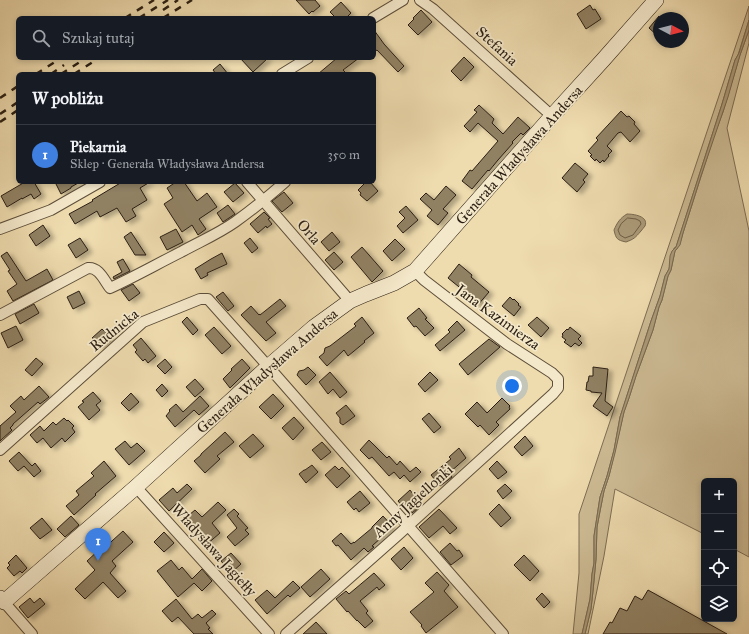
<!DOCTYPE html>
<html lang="pl">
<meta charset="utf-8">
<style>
body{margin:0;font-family:"IM FELL Great Primer",serif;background:#242831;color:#f1f3f6}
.controls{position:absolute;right:12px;bottom:12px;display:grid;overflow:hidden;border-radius:6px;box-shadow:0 2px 6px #0003}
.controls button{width:36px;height:36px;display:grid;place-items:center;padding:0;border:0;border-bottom:1px solid #363941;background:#171b24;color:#f1f3f6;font:20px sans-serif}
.compass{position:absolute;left:653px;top:12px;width:36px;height:36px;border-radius:50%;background:#171b24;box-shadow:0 2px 6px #0003;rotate:97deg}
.you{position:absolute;left:512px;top:386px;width:14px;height:14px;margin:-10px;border:3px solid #fff;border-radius:50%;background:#1a73e8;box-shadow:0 0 0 6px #1a73e833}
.badge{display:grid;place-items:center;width:26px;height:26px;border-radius:50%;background:#0b8043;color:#fff;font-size:13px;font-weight:700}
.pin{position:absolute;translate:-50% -33px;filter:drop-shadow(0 1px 2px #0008)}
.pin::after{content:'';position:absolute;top:21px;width:14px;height:12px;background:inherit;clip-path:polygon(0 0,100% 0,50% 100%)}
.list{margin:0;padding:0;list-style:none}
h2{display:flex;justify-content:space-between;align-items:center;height:52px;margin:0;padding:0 16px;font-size:17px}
h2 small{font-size:13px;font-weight:400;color:#9ea1a6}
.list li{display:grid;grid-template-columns:26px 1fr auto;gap:12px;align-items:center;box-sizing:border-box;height:60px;padding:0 16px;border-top:1px solid #363941}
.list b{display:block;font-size:15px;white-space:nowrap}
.list p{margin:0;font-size:13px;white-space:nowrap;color:#9ea1a6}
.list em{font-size:13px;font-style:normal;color:#9ea1a6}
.icon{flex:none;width:22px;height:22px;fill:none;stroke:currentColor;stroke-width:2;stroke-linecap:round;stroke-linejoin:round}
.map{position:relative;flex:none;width:749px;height:634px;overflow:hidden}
.search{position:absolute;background:#171b24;box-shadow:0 2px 6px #0003;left:16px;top:16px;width:360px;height:44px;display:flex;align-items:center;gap:10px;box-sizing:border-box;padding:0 14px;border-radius:6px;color:#9ea1a6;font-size:15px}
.panel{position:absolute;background:#171b24;box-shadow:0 2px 6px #0003;left:16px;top:72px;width:360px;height:112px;border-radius:6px}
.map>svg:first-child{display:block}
.green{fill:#cdbb94;stroke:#7c6d54}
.water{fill:#ac9b79;stroke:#786950}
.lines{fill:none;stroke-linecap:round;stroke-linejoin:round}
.shore{stroke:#6c5d46;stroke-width:1}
.building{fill:#908164;stroke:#2b1f13;filter:url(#shadow)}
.street-casing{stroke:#5c4e3a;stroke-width:12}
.secondary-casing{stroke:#2b1f13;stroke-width:16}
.street{stroke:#f4e8ca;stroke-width:10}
.secondary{stroke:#f4e8ca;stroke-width:15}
.rail{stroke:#2b1f13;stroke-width:2.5;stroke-dasharray:7 7;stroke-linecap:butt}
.labels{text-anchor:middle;stroke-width:3.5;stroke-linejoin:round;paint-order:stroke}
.street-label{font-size:15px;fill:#2b1f13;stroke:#f4e8ca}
</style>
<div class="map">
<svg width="749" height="634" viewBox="0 0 749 634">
<defs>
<filter id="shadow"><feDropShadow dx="4.5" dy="2.5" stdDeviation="2" flood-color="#0004"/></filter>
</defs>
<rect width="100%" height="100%" fill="#eedbae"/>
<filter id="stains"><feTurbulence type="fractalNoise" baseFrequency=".005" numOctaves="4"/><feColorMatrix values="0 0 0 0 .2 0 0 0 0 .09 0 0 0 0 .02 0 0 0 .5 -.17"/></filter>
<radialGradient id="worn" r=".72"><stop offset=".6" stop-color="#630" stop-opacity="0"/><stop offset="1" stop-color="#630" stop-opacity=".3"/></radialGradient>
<!-- green -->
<path class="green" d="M 749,6 L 749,20 L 738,55 L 735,60 L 722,104 L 676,247 L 674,248 L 669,269 L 665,276 L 660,296 L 651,321 L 620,417 L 614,450 L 607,476 L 600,497 L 594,536 L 594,563 L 592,574 L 590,599 L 582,634 L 573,634 L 579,573 L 579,514 Z
M 749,30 L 749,43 L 727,128 L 749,231 L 749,557 L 734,549 L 734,481 L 704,481 L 704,534 L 615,489 L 604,556 L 588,634 L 585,634 L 591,609 L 593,591 L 596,559 L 597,527 L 604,491 L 609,476 L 624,412 L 629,398 L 636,376 L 653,330 L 659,307 L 662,300 L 668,276 L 671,270 L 675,251 L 677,249 L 681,240 L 683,233 L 714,136 L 723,112 L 740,55 Z"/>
<!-- water -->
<path class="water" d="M 749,20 L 749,30 L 740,55 L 728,97 L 701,176 L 683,233 L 680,245 L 675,251 L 671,270 L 668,276 L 662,300 L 659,307 L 653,330 L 636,376 L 629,398 L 624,412 L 615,453 L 609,476 L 604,491 L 600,511 L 597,527 L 596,559 L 593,591 L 591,609 L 585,634 L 582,634 L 590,599 L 592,574 L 594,563 L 594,536 L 600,497 L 607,476 L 614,450 L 620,417 L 651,321 L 660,296 L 665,276 L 669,269 L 670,256 L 672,251 L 676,247 L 722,104 L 735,60 L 739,53 Z
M 627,214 C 633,214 649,216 645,226 C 644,228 642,229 641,231 C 635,238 634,239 626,242 C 617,240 616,239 614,230 C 617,223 620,218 627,214 Z"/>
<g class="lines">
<!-- shore -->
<path class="shore" d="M 628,218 L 636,219 L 640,221 L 641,224 L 633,235 L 625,238 L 620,235 L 618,230 L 621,224 Z"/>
</g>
<!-- building -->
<path class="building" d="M 296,0 L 315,0 L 320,6 L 313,12 L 312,11 L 309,14 Z
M 341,2 L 351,13 L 346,18 L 336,18 L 330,12 Z
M 590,5 L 593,10 L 595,9 L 601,19 L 586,29 L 577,14 Z
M 421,10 L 432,22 L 418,35 L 408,25 L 414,19 L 413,18 Z
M 659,16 L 659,37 L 649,28 Z
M 374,30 L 384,44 L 404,66 L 398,72 L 377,50 L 374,52 Z
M 464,57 L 474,67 L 461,81 L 451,71 Z
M 240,58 L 268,58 L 253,72 Z
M 337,58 L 359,58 L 343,70 L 347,74 L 318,74 Z
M 220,64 L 228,74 L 216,74 L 213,70 Z
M 479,105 L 494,119 L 492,123 L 503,134 L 518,117 L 530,128 L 523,135 L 521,133 L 512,142 L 513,143 L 498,160 L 489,171 L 488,170 L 472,189 L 462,181 L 470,170 L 472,171 L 498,141 L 478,123 L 470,132 L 464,126 L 477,112 L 474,110 Z
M 621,111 L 627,117 L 629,116 L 635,122 L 634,124 L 640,131 L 630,142 L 621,132 L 618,133 L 607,146 L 612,151 L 608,155 L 609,156 L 604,162 L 603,160 L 600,163 L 596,159 L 595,161 L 590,156 L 592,155 L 588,151 L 598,140 L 596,138 Z
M 575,163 L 588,174 L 583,180 L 585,182 L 577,192 L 562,178 Z
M 25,182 L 34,182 L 41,194 L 34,199 L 31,194 L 22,199 L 22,198 L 7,207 L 1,196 Z
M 55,182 L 80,182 L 71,187 L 71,188 L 61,194 Z
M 122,182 L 150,182 L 140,188 L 147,200 L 132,209 L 136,216 L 126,222 L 117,208 L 100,217 L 97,211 L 75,224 L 69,214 L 93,201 L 92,200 Z
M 176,182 L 184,182 L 197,201 L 207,193 L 217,207 L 199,219 L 206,229 L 198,235 L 192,225 L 182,232 L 164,204 L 173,198 L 167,188 Z
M 366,182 L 370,182 L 378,191 L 367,201 L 360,195 L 361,193 L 358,190 Z
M 235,183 L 244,193 L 233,202 L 224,192 Z
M 446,186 L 456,195 L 443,209 L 448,213 L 438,225 L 427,216 L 432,210 L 420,199 L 426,193 L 434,200 Z
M 284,192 L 293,203 L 282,212 L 272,201 Z
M 228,205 L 235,214 L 223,222 L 217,213 Z
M 406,206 L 418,220 L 403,233 L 397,226 L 405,218 L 399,212 Z
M 264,212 L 270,218 L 268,219 L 272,224 L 267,228 L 266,226 L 258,233 L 250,224 Z
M 43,225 L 50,236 L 36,246 L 29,235 Z
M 176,229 L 183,242 L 167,250 L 160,237 Z
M 131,232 L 146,255 L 135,255 L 124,237 Z
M 332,232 L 340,242 L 329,251 L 321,242 Z
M 80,238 L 88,250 L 76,258 L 68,245 Z
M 250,238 L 258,248 L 252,253 L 244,243 Z
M 395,239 L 405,249 L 392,261 L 383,251 Z
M 362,247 L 383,271 L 372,282 L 351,257 Z
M 7,252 L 26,281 L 47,269 L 53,280 L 13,301 L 7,291 L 17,284 L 8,271 L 10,270 L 1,256 Z
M 334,252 L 343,262 L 334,270 L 325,260 Z
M 222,253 L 227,264 L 207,273 L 208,275 L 201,279 L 195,269 L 211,259 Z
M 123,259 L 130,271 L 114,279 L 113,277 L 122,272 L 117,262 Z
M 459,264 L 472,275 L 471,277 L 489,292 L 477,306 L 467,297 L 469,295 L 448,278 Z
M 133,284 L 140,293 L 129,301 L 121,290 Z
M 79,291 L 85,303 L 73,309 L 67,297 Z
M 223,292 L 234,306 L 228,311 L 216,297 Z
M 510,297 L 513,300 L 514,299 L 519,304 L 518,305 L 521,307 L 514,316 L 502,306 Z
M 280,299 L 286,306 L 266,322 L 276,333 L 266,341 L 241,315 L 251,306 L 259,315 L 260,314 L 260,315 Z
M 34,304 L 39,313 L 20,324 L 15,314 Z
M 419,308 L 427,318 L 425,319 L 434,328 L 425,336 L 416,326 L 414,327 L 407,318 Z
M 187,317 L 198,330 L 193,335 L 182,322 Z
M 362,317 L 374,333 L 364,341 L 365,342 L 348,356 L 344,350 L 327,366 L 319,357 L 324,353 L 325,348 L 330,346 L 356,326 L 354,324 Z
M 537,317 L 549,328 L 541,337 L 528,325 Z
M 457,321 L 465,330 L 440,351 L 435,345 L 450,332 L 448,330 Z
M 16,326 L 23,340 L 8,348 L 1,333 Z
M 214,327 L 231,346 L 222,354 L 205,335 Z
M 570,327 L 581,336 L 578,339 L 582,343 L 579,346 L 575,343 L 571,347 L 564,342 L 566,340 L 562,337 L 563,335 L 562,334 L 567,329 L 568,330 Z
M 102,329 L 111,338 L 101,347 L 92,338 Z
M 141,338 L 156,356 L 148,363 L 145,359 L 143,361 L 135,352 L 137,350 L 133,345 Z
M 489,339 L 500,347 L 468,375 L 459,364 Z
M 36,358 L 43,364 L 32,376 L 25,370 Z
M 165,359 L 172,367 L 165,374 L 157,366 Z
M 242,359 L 250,368 L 230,388 L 223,379 L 232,370 L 231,369 Z
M 308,367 L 316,375 L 306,385 L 297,375 L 299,371 L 304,370 Z
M 593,367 L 608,369 L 605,401 L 613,407 L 607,416 L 593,406 L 602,393 L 591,392 L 591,391 L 586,390 L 587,382 L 588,382 L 589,376 L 593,376 Z
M 330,372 L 347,392 L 340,398 L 333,389 L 328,394 L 319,382 Z
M 430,372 L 438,380 L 425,392 L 418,384 Z
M 195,379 L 204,389 L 195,397 L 186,387 Z
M 162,384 L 168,391 L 162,397 L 156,390 Z
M 39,386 L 49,397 L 40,404 L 38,402 L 13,424 L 13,425 L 10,428 L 12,430 L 0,441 L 0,426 L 16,412 L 10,406 L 21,396 L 24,400 Z
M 93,392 L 101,401 L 96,405 L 100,410 L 89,420 L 78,407 L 84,402 L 82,401 Z
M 131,393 L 139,402 L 129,411 L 121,403 Z
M 273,394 L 284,406 L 271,419 L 259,407 Z
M 200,396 L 209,406 L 199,415 L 194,410 L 175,427 L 166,416 L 170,411 L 169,410 L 176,404 L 183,412 Z
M 502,398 L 510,406 L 509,407 L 510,409 L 496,422 L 499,425 L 489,435 L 480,425 L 478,427 L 465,414 L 477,402 L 487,413 Z
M 346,405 L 355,416 L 343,425 L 340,423 L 340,418 L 336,413 Z
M 429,413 L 441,427 L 434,433 L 422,419 Z
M 294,417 L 304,428 L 293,440 L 282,428 Z
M 64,418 L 67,421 L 68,420 L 74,426 L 72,428 L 75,432 L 65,442 L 62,438 L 51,448 L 43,438 L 37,443 L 30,435 L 40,426 L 44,431 L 53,422 L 56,425 Z
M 225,432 L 234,442 L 217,456 L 220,459 L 205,473 L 194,461 L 201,455 L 201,454 Z
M 253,434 L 264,446 L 250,458 L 239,446 Z
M 525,436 L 533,446 L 522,456 L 514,447 Z
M 369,440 L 387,458 L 389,456 L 397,465 L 400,461 L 410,472 L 416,467 L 421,472 L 410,482 L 404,475 L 400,479 L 394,472 L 389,476 L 372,457 L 369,459 L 360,450 Z
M 125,441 L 131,448 L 137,443 L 145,451 L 129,465 L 115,449 Z
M 322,442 L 331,452 L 321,460 L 312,450 Z
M 459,448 L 466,458 L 449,473 L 452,477 L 440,486 L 431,475 L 451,459 L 449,457 Z
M 19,452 L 32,466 L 35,463 L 41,471 L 34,477 L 24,466 L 18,471 L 9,461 Z
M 104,461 L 116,476 L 95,494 L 96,495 L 74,515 L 66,506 L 79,495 L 76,491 L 94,476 L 91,473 Z
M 497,461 L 507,472 L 498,479 L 489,469 Z
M 312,465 L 318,472 L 306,483 L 299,474 L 304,470 L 305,470 Z
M 335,466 L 339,470 L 342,467 L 350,476 L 337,488 L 325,475 Z
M 187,484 L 192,489 L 169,511 L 159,500 L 173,488 L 177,493 Z
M 505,484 L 512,491 L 503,499 L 497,491 Z
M 410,490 L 416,498 L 411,502 L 417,509 L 412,513 L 408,513 L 398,501 Z
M 360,491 L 370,503 L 359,512 L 356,508 L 354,510 L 347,502 Z
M 218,502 L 226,510 L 212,523 L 220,533 L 206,545 L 183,520 L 195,510 L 202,517 Z
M 499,504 L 511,518 L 501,527 L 489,514 Z
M 234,509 L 239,514 L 237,516 L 248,528 L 245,530 L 249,534 L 235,546 L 227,537 L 237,528 L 227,515 Z
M 439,509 L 457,528 L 450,534 L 443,526 L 429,538 L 419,527 Z
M 71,516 L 79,525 L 65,537 L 57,529 Z
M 383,516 L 393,527 L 372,546 L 374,547 L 368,552 L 364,548 L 351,560 L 338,545 L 336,546 L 332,541 L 341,533 L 351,544 L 354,542 L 354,543 L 372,528 L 372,527 Z
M 42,518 L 52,530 L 40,539 L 30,528 Z
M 123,531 L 133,542 L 112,561 L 116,566 L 110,573 L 126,591 L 118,598 L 103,582 L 85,599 L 75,589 L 95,570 L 87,561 L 100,549 L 102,550 Z
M 164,532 L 174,543 L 164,552 L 154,542 Z
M 450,543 L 457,551 L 459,550 L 463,556 L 451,565 L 440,552 Z
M 404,547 L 413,558 L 401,570 L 391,559 Z
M 231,553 L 241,564 L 231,573 L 221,561 Z
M 16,555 L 27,568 L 22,573 L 20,571 L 14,576 L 7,568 L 10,565 L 8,563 Z
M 524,555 L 539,571 L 530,581 L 514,565 Z
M 171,560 L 179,570 L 182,567 L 192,579 L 202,569 L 212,581 L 202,591 L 194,583 L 178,597 L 157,571 Z
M 321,569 L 330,579 L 310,597 L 301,587 Z
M 437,572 L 449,585 L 444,591 L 458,607 L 426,633 L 421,626 L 422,625 L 410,612 L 434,592 L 425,583 Z
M 374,573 L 385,585 L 379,590 L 377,587 L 360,601 L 368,611 L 366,613 L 373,621 L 365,628 L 357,620 L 357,621 L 348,611 L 347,612 L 336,599 L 346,591 L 349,594 Z
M 293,581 L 300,588 L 290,597 L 288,595 L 267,614 L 255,600 L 267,590 L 275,598 Z
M 648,590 L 727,634 L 603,634 L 610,622 L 612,623 L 620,608 L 627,611 L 635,596 L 642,600 Z
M 542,593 L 550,602 L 544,608 L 536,599 Z
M 30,598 L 34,603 L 40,598 L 45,604 L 28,618 L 19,607 Z
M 176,599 L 192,619 L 198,614 L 202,618 L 212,610 L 216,614 L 206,623 L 210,628 L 208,629 L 213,634 L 194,634 L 178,617 L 172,622 L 162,611 Z
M 316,622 L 327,634 L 303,634 Z"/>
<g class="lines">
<!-- street casing -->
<g class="street-casing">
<path id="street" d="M 420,0 L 433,9 L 552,116
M 373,18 L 403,0
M 282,74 L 308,58
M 247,182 L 350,301
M 0,229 L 51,210 L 100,182
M 0,315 L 88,268 C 99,267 104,280 110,288 C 134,277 157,264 181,252 C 199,242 218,234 235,222 C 252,210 269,196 285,182
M 0,450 L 143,322 L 200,299 L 208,299 L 274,373 L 503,634
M 136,487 L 269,634
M 4,602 L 32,634
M 286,634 L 398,535 L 553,394 L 558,388 L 558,379 L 552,373 L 507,344 L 424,280 L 415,271"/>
</g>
<!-- secondary casing -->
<g class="secondary-casing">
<path id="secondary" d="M 0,598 L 4,602 L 12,595 L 136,487 L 269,366 L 314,327 L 350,301 L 366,294 L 394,283 L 415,271 L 552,116 L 603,60 L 656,0"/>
</g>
<!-- street -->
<use href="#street" class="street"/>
<!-- secondary -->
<use href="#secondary" class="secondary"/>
<!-- rail -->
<path class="rail" d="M 163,10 L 178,0
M 125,18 L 154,0
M 139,18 L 168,0
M 163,18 L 192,0
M 36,74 L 61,58
M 51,74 L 64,65
M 61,74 L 86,58
M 74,74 L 99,58
M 0,98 L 18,86
M 0,114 L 18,102
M 0,122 L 18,110"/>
</g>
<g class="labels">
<!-- street labels -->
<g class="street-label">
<text transform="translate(497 46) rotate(42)" y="5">Stefania</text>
<text transform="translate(519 155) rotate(-48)" y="5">Generała Władysława Andersa</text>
<text transform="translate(309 232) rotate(49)" y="5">Orla</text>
<text transform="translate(498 317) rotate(36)" y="5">Jana Kazimierza</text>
<text transform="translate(114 330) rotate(-39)" y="5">Rudnicka</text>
<text transform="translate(267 371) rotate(-41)" y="5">Generała Władysława Andersa</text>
<text transform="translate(413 501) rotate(-42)" y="5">Anny Jagiellonki</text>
<text transform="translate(214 550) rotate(48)" y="5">Władysława Jagiełły</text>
</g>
</g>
<rect width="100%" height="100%" filter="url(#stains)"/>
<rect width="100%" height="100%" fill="url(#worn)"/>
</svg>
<div class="controls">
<button>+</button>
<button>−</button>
<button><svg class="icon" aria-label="locate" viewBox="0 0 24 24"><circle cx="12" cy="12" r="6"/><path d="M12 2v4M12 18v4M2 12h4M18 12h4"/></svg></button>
<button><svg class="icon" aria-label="layers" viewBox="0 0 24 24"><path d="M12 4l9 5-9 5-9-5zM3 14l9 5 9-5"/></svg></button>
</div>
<svg class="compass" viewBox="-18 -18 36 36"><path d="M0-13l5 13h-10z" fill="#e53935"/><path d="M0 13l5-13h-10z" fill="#9ea1a6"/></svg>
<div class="you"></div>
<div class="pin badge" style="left:98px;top:561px;background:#3f7fe0">1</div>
<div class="search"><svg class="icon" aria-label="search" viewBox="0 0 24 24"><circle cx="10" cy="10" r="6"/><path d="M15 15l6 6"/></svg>Szukaj tutaj</div>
<section class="panel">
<h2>W pobliżu<small></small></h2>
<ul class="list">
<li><span class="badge" style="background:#3f7fe0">1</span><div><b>Piekarnia</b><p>Sklep · Generała Władysława Andersa</p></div><em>350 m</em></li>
</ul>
</section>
</div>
